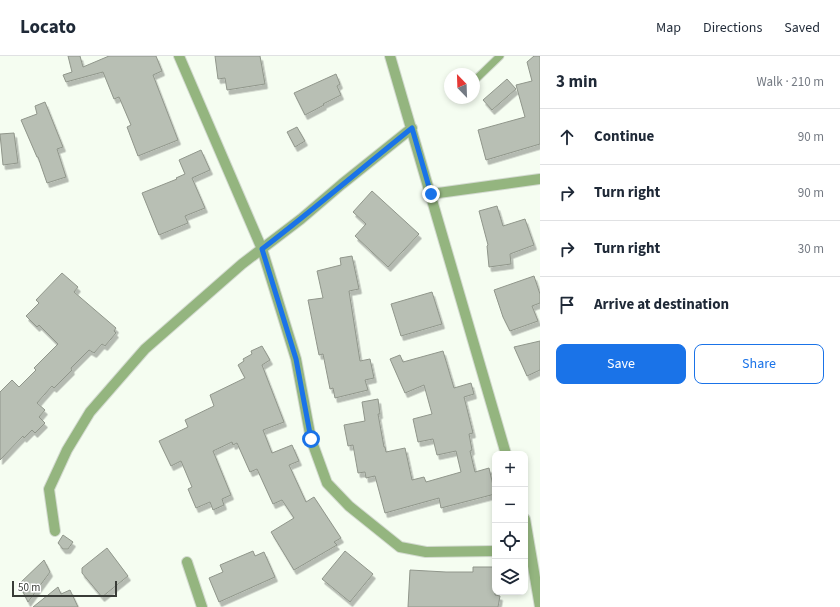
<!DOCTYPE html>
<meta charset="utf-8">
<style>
body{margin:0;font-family:"Source Sans 3",sans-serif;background:#f6f6f7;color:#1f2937}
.controls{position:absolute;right:12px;bottom:12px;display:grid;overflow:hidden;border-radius:8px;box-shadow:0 2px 6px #0003}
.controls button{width:36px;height:36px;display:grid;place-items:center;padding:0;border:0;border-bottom:1px solid #e0e1e3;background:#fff;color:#1f2937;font:20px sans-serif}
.compass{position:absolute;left:444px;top:12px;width:36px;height:36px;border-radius:50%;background:#fff;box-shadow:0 2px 6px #0003;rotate:337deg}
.scale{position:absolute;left:12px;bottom:10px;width:105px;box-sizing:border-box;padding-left:4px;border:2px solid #393c37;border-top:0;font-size:11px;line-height:14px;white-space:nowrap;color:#393c37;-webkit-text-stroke:3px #fff;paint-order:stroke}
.stop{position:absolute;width:12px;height:12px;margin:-9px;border:3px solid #1a73e8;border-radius:50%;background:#fff}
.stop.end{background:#1a73e8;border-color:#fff;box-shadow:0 1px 4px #0008}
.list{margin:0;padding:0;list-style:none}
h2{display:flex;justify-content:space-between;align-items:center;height:52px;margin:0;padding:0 16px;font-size:17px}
h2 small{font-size:13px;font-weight:400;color:#747a83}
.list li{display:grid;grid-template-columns:26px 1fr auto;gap:12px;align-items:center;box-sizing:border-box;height:56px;padding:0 16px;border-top:1px solid #e0e1e3}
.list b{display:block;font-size:15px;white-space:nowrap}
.list em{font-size:13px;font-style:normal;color:#747a83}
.actions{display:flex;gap:8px;padding:12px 16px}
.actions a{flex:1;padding:9px 0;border:1px solid #1a73e8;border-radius:8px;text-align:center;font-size:14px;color:#1a73e8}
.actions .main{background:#1a73e8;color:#fff}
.icon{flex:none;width:22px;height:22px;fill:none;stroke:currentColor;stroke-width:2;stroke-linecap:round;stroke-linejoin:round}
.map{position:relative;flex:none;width:540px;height:551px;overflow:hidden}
header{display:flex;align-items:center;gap:24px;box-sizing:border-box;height:56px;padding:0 20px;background:#fff;border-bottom:1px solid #e0e1e3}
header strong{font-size:19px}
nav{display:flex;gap:22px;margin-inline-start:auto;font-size:14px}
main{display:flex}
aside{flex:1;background:#fff}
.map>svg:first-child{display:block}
.building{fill:#b8bfb4;stroke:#90968b;filter:url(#shadow)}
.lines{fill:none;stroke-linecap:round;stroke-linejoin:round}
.lane-casing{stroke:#d3dad0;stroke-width:9}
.street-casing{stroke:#d3dad0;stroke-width:12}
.lane{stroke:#94b57f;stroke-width:7}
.street{stroke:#94b57f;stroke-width:10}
.route{stroke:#1a73e8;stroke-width:5}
</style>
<header>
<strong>Locato</strong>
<nav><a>Map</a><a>Directions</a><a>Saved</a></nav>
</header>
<main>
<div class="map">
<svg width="540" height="551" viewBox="0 0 540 551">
<defs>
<filter id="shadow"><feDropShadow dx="2.5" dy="4.5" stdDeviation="0" flood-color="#0004"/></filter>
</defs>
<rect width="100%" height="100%" fill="#f5fdf1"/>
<!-- building -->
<path class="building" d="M 68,0 L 80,0 L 83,11 L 109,0 L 156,0 L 162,15 L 153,19 L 178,84 L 138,100 L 127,71 L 131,69 L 119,41 L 114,43 L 103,16 L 66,26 L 63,19 L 72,16 Z
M 215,0 L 260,0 L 265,28 L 227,34 L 225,22 L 218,23 Z
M 534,0 L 540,0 L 540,88 L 486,104 L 478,74 L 525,61 L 516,29 L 532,25 L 527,6 Z
M 336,18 L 340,28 L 337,30 L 341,39 L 323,48 L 324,49 L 305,59 L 294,37 Z
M 507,23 L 516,33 L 492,54 L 483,44 Z
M 45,46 L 63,91 L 57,93 L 66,121 L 47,127 L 38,101 L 37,101 L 21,64 L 37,58 L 35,50 Z
M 297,71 L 305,85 L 295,91 L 287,76 Z
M 14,77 L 18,107 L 3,109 L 0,78 Z
M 201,94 L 210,114 L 192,122 L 205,152 L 185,160 L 188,167 L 159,179 L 142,137 L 177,123 L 176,122 L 185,118 L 179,104 Z
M 372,135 L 419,178 L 388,211 L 355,180 L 366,168 L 353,156 Z
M 497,150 L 503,170 L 525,163 L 534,189 L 510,198 L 511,208 L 489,211 L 487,190 L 488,189 L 479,155 Z
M 352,200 L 359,233 L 349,235 L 360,305 L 370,303 L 374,322 L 365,324 L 368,334 L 335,342 L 333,332 L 330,333 L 323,298 L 319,299 L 308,244 L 323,242 L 317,215 L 341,209 L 340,202 Z
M 62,217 L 78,231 L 74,236 L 116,272 L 114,275 L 116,277 L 105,290 L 102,288 L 94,297 L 89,294 L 71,312 L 72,314 L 54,332 L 52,330 L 37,347 L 45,354 L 39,361 L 45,367 L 35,377 L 32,374 L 24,382 L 23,380 L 0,404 L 0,336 L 12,324 L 19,331 L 36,314 L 34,312 L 58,288 L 39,269 L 37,271 L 26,260 L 39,247 L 36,244 Z
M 534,220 L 540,238 L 540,247 L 532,250 L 538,265 L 510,275 L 503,261 L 494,234 Z
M 432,236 L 442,268 L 401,280 L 391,248 Z
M 540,285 L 540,314 L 527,320 L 514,291 Z
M 262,290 L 270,304 L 262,309 L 284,366 L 263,374 L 272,397 L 292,389 L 299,405 L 289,409 L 306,446 L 314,441 L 341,482 L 334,486 L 337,489 L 294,514 L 271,476 L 294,462 L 282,444 L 273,448 L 257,413 L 250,416 L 237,387 L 233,389 L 232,386 L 213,395 L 231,439 L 222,443 L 224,449 L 213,454 L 210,446 L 196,452 L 188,433 L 192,431 L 181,405 L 171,410 L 159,385 L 188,371 L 185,364 L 214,350 L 210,339 L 245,322 L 238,309 L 244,305 L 243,303 L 252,298 L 251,295 Z
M 443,295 L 454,332 L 471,327 L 474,338 L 464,341 L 473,377 L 469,378 L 472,394 L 470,395 L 475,416 L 489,412 L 495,438 L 441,452 L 439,442 L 385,457 L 375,420 L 366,422 L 365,416 L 358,417 L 353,389 L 348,390 L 344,369 L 365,365 L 362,346 L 378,343 L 380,358 L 378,358 L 384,391 L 385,391 L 386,396 L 405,392 L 412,424 L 424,421 L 426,426 L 461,416 L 456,395 L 437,399 L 433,383 L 418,386 L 413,363 L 432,358 L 424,329 L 405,337 L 390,303 L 400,299 L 403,306 Z
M 63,479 L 73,486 L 68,493 L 63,493 L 58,487 Z
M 107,492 L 128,520 L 102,541 L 82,517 L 82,512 Z
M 253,495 L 255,500 L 264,496 L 275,521 L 219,546 L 209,522 L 223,516 L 220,509 Z
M 345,495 L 373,518 L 350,546 L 322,523 Z
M 44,504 L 50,516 L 28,546 L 19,528 Z
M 473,511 L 495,511 L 495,539 L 500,540 L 498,551 L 408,551 L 410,514 L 446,516 L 473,516 Z
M 58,531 L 61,538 L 70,534 L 78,551 L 33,551 Z"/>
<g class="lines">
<!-- lane casing -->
<g class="lane-casing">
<path id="lane" d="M 474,25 L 500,0"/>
</g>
<!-- street casing -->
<g class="street-casing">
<path id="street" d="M 179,0 L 262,193 L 296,303 L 311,383 L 327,427 L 349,450 L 400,491 L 426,496 L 495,495
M 390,0 L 506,398
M 431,138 L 540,123
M 525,463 L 540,551
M 55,475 L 49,433 L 67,394 L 90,356 L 145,293 L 242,208 L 301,163 L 342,128 L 412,72
M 187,506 L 202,551"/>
</g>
<!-- lane -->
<use href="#lane" class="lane"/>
<!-- street -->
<use href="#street" class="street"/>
</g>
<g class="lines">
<!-- route -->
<path class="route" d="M 311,383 L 296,303 L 262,193 C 313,154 362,112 412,72 L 431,138"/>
</g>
</svg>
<div class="controls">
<button>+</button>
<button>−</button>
<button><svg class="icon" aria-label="locate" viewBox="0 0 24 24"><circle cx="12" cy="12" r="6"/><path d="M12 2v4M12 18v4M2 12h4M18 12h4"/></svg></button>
<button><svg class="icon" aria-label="layers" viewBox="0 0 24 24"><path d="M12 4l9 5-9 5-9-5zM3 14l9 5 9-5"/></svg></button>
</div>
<svg class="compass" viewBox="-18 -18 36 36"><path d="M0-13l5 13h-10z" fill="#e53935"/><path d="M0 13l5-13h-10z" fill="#747a83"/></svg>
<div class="scale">50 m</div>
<div class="stop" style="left:311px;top:383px"></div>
<div class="stop end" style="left:431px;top:138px"></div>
</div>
<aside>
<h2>3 min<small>Walk · 210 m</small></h2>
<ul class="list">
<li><svg class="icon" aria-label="ahead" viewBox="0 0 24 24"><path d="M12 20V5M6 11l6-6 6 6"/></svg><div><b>Continue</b></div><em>90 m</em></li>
<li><svg class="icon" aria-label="right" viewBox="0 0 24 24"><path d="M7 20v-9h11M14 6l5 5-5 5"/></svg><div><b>Turn right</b></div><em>90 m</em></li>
<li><svg class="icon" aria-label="right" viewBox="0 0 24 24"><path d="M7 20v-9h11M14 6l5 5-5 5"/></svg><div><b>Turn right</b></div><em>30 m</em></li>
<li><svg class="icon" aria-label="arrive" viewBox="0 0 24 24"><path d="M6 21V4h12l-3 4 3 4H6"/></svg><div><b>Arrive at destination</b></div></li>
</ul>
<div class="actions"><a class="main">Save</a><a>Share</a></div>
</aside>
</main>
